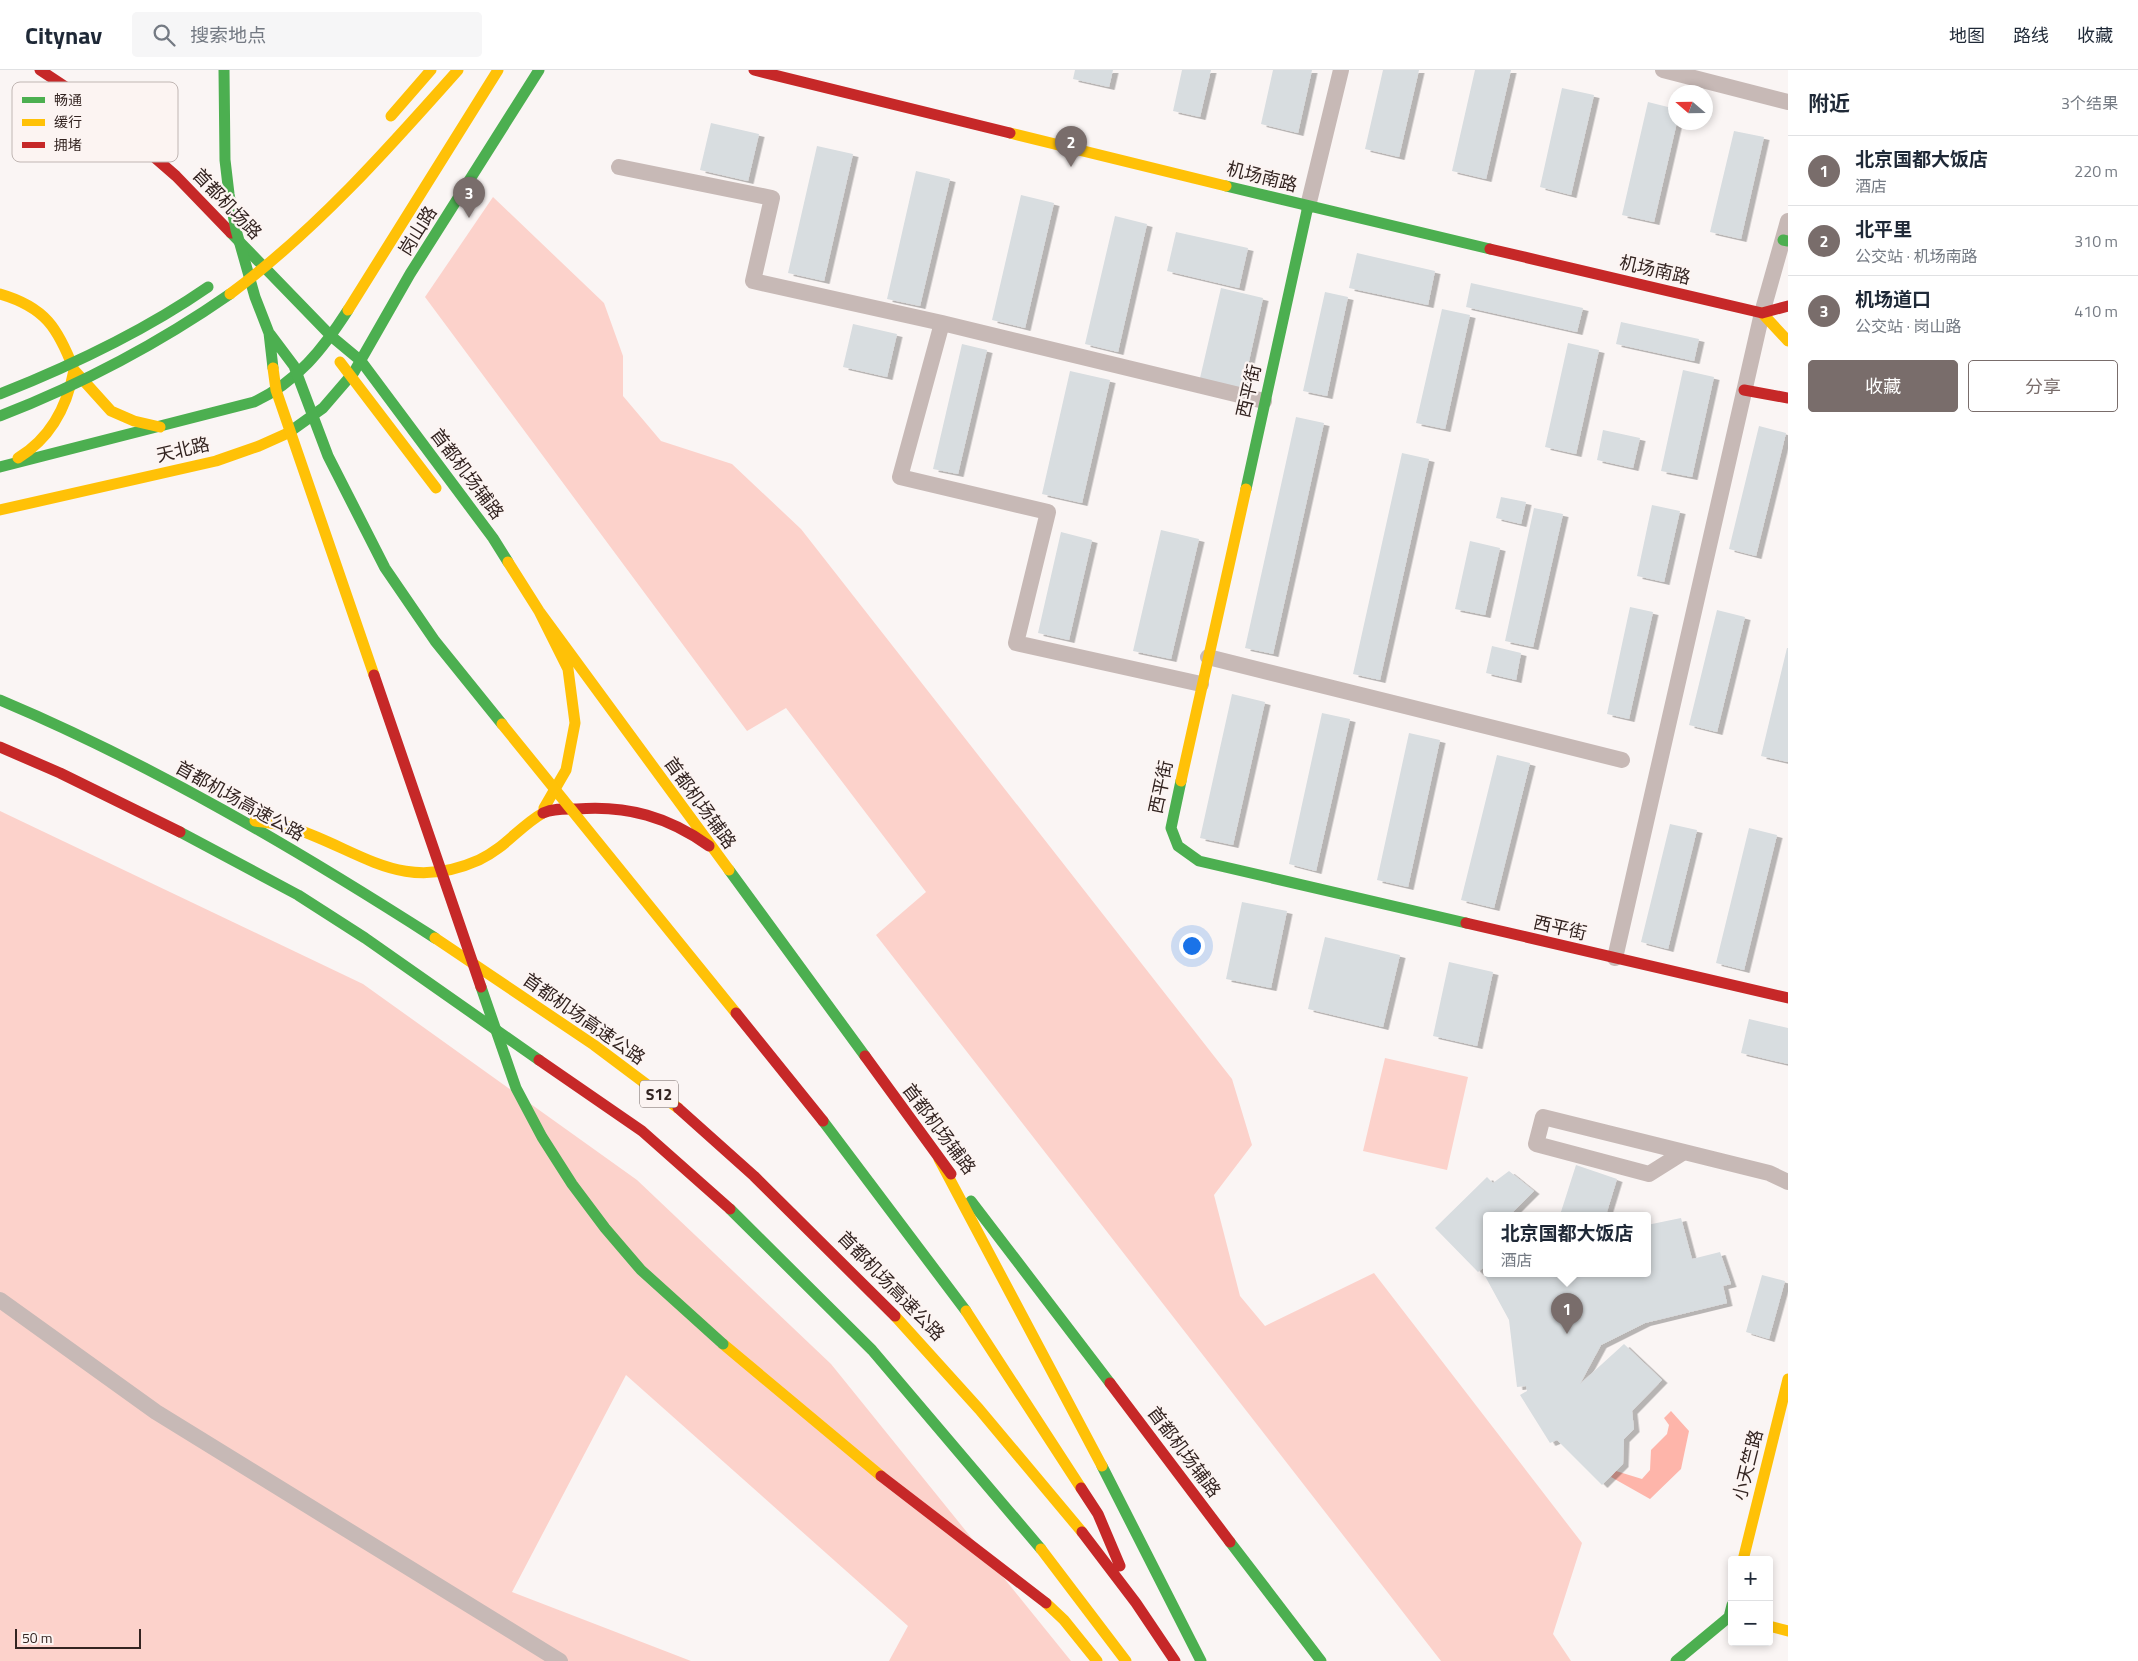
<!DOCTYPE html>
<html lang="zh">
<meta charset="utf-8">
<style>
body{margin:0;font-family:"Titillium Web","Noto Sans SC",sans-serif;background:#f6f6f7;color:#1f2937}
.controls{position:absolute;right:15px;bottom:15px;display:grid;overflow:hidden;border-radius:5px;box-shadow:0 2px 8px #0003}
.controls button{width:45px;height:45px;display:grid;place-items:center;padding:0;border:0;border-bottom:1px solid #e0e1e3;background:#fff;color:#1f2937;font:25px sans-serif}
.compass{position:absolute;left:1668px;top:15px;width:45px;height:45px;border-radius:50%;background:#fff;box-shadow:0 2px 8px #0003;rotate:290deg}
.scale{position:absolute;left:15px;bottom:12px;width:126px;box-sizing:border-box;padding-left:5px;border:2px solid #332421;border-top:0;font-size:14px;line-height:18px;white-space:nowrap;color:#332421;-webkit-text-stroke:4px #fcf4f2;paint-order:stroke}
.you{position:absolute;left:1191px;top:875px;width:18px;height:18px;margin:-12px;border:4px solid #fff;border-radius:50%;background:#1a73e8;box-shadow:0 0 0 8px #1a73e833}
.badge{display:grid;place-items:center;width:32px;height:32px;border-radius:50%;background:#796d6b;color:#fff;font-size:16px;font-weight:700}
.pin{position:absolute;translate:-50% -41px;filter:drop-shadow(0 1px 2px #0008)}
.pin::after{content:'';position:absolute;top:26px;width:18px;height:15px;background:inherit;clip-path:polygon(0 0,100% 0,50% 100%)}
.popup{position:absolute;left:1483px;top:1142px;width:168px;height:65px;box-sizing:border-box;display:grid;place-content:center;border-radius:5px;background:#fff;filter:drop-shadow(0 1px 4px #0005);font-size:16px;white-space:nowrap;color:#747a83}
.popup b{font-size:19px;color:#1f2937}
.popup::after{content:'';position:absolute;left:50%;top:100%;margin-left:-10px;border:10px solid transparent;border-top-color:#fff}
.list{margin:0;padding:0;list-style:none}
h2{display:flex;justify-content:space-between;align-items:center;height:65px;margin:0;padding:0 20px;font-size:21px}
h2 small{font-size:16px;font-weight:400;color:#747a83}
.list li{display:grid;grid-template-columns:32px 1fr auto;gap:15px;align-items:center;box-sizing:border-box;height:70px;padding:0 20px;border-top:1px solid #e0e1e3}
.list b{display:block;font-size:19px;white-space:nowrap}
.list p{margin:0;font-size:16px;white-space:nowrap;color:#747a83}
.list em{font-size:16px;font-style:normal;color:#747a83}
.actions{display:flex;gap:10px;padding:15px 20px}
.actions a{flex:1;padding:11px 0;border:1px solid #796d6b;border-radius:5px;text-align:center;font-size:18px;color:#796d6b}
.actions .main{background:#796d6b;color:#fff}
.icon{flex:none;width:28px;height:28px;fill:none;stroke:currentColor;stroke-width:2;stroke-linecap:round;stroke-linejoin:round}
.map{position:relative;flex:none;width:1788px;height:1591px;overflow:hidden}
header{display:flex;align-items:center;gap:30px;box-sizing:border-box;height:70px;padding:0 25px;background:#fff;border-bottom:1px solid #e0e1e3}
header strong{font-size:24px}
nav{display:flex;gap:28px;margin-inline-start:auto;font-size:18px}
.search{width:350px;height:45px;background:#f6f6f7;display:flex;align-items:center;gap:12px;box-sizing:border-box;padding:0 18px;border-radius:5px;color:#747a83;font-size:19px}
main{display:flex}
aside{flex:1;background:#fff}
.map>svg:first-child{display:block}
.green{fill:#fcd2cb}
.water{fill:#feb5aa}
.building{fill:#d8dde0;filter:url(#shadow)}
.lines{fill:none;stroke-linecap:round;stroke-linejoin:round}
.street{stroke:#c7b9b6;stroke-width:16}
.fast{stroke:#4caf50;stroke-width:11}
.slow{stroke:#ffc107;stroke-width:11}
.jam{stroke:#c62828;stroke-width:11}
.fast-bridge{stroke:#4caf50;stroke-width:11}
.slow-bridge{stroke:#ffc107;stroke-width:11}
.jam-bridge{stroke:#c62828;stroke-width:11}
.labels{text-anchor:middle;stroke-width:4.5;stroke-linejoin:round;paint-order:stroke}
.shield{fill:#fcf4f2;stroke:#6f6260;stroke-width:1}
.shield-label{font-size:16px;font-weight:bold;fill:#332421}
.street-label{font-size:18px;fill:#332421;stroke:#fcf4f2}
.key{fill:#fcf4f2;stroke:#c0b6b3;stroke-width:1}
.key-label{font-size:14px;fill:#332421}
</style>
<header>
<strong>Citynav</strong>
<div class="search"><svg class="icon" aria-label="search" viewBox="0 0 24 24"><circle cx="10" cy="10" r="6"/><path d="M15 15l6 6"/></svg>搜索地点</div>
<nav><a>地图</a><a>路线</a><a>收藏</a></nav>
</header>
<main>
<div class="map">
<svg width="1788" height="1591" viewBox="0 0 1788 1591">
<defs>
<filter id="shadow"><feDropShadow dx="5.5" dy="3" stdDeviation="0" flood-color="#0004"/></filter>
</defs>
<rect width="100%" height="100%" fill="#faf5f4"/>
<!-- green -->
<path class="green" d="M 493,127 L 604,233 L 623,286 L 623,326 L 661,371 L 732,394 L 801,459 L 1232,1009 L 1252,1075 L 1214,1125 L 1240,1226 L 1265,1256 L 1374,1203 L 1582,1473 L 1553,1564 L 1571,1591 L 1441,1591 L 876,865 L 926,822 L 786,638 L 747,661 L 425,227 Z
M 0,741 L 363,914 L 637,1110 L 831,1294 L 1071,1591 L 889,1591 L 908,1556 L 626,1305 L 512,1522 L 691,1591 L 0,1591 Z
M 1385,988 L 1468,1007 L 1447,1100 L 1363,1081 Z"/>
<!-- water -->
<path class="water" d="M 1671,1341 L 1689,1361 L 1681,1399 L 1650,1429 L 1611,1407 L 1616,1401 L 1642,1409 L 1650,1400 L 1651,1380 L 1667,1364 L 1669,1355 L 1664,1348 Z"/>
<!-- building -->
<path class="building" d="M 1075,0 L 1113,0 L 1109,17 L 1073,9 Z
M 1182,0 L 1211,0 L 1200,47 L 1173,41 Z
M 1273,0 L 1312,0 L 1298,63 L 1261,54 Z
M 1383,0 L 1419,0 L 1399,87 L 1365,79 Z
M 1475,0 L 1511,0 L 1486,109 L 1452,101 Z
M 1562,18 L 1594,25 L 1571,125 L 1540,117 Z
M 1648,32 L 1676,39 L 1677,52 L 1654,152 L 1622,145 Z
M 711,53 L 759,64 L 748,111 L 700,100 Z
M 1734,61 L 1764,67 L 1741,169 L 1710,162 Z
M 817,76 L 853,84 L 824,211 L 788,203 Z
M 916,101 L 950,109 L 920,236 L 887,229 Z
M 1021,125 L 1054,133 L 1025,258 L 992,250 Z
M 1115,146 L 1147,154 L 1118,282 L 1085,274 Z
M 1176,162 L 1248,178 L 1239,218 L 1167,201 Z
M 1357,183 L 1435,201 L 1428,235 L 1349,218 Z
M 1471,213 L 1583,238 L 1577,262 L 1466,237 Z
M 1221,218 L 1263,228 L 1243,318 L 1200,308 Z
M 1325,222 L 1348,227 L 1327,326 L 1303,321 Z
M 1442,239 L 1470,245 L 1445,359 L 1416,353 Z
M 1621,252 L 1699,269 L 1694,291 L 1616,274 Z
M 853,254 L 897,264 L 887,307 L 843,297 Z
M 1568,273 L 1599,280 L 1576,384 L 1545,377 Z
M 962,274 L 987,280 L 958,404 L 933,399 Z
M 1683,300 L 1714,307 L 1692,407 L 1661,401 Z
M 1070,301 L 1110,310 L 1082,433 L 1042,424 Z
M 1296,347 L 1324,353 L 1273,584 L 1245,578 Z
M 1759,356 L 1786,363 L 1756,486 L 1729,479 Z
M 1603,360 L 1640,368 L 1633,398 L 1597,390 Z
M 1402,383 L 1429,389 L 1380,610 L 1353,604 Z
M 1501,427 L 1526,432 L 1521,454 L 1496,448 Z
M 1652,435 L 1680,441 L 1664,512 L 1637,506 Z
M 1534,438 L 1563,444 L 1533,577 L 1505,571 Z
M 1161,460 L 1199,469 L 1171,589 L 1133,581 Z
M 1061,462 L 1092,470 L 1069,570 L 1038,563 Z
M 1470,471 L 1500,478 L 1485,545 L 1455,539 Z
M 1630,537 L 1653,542 L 1629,649 L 1607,644 Z
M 1717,540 L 1745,547 L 1717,662 L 1689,655 Z
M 1492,576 L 1521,583 L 1516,610 L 1486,603 Z
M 1787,578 L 1788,578 L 1788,692 L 1761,686 Z
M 1232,624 L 1265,632 L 1233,775 L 1200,768 Z
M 1322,643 L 1350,649 L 1316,801 L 1289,794 Z
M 1409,663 L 1440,670 L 1408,817 L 1377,810 Z
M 1497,685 L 1530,693 L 1494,838 L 1461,830 Z
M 1670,754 L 1697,760 L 1668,879 L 1641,872 Z
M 1749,758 L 1777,765 L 1744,900 L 1716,893 Z
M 1242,832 L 1287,841 L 1271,918 L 1226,909 Z
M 1325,867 L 1400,885 L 1383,957 L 1308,939 Z
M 1449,892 L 1493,902 L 1477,976 L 1433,966 Z
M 1749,949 L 1788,958 L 1788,994 L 1741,983 Z
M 1576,1095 L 1617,1109 L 1606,1145 L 1560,1145 Z
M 1509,1101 L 1534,1121 L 1512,1143 L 1514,1145 L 1487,1145 L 1487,1202 L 1483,1198 L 1478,1202 L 1435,1158 L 1487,1107 L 1493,1113 Z
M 1681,1148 L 1692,1189 L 1720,1182 L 1731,1214 L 1723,1216 L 1727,1233 L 1645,1253 L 1601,1275 L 1580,1314 L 1624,1274 L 1662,1310 L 1632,1341 L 1634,1359 L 1624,1369 L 1623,1394 L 1602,1415 L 1557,1370 L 1550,1373 L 1520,1325 L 1527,1321 L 1526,1316 L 1517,1317 L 1509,1250 L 1485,1206 L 1487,1203 L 1647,1203 L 1647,1196 L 1649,1196 L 1647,1155 Z
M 1762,1205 L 1785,1211 L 1769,1269 L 1746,1262 Z"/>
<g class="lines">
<!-- street -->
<path class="street" d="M 1663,0 L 1788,32
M 619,97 L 772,128 L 753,211 L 942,253 L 1264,331
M 1308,136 L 1341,0
M 942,253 L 900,407 L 1048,442 L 1016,573 L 1201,614
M 1208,587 L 1622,690
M 1615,888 L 1762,243 L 1788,151
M 1684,1082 L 1649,1104 L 1536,1074 L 1543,1047 L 1769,1103 L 1788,1112
M 0,1230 L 156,1342 L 560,1591"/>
<!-- fast -->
<path class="fast" d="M 1226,116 L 1490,179
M 231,163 L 331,266 L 361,291 L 493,468 L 508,492
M 1783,170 L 1788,171
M 288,363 L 323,338 L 354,302 L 410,204 L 539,0
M 0,397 L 254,332 C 297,312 323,279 348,240
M 1246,419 L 1308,136
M 0,630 C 152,694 296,779 435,868
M 1181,711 L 1171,758 L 1178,776 L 1199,791 L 1466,853
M 180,762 L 298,825 L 365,868 L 539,990
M 729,800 L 865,986
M 823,1051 L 966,1241
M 971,1131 L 1110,1313
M 730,1139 L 872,1280 L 1041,1479
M 1102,1396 L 1201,1591
M 1230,1472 L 1321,1591
M 1676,1591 L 1729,1547 L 1732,1535"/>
<!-- slow -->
<path class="slow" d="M 1010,63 L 1226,116
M 0,224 C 45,237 58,258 74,300
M 348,240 L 498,0
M 1762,243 L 1788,271
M 340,292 L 436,418
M 74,300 L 111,341 L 134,351 L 160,357
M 18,388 C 51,368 67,337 74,300
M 0,440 L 216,391 L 259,376 L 288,363
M 508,492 L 539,541 L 729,800
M 539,541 L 568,599 L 575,653 L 566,700 L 544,738
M 1181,711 L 1246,419
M 255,751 C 269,753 283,754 296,759 C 363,782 403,824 479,790 C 505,778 520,756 543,743
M 435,868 L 594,975 L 678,1038
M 939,1089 L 1102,1396
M 966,1241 L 1081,1418
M 895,1246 L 979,1339 L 1082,1462
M 723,1274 L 881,1406
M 1041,1479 L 1126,1591
M 1743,1490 L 1788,1309
M 1046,1533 L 1064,1550 L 1097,1591
M 1769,1556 L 1788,1561"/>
<!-- jam -->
<path class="jam" d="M 40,0 L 99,39 L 176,106 L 231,163
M 754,0 L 1010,63
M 1490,179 L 1762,243 L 1788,236
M 1744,320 L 1788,328
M 0,677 L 60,703 L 180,762
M 543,743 C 554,738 566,739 577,739 C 627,735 669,747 709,776
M 1466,853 L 1788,928
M 865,986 L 951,1104
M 539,990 L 642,1061 L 730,1139
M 678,1038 L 754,1106 L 895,1246
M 1110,1313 L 1230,1472
M 881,1406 L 1046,1533
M 1081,1418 L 1098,1444 L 1120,1496
M 1082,1462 L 1136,1533 L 1175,1591"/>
<!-- fast-bridge -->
<path class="fast-bridge" d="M 224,0 L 225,90 L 229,124 L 236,160 L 255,227 L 269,263 L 273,298
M 270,264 L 294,296 L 328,386 L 385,498 L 435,571 L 502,654
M 0,324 C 73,295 143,262 208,217
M 0,346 C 82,314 158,274 230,224
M 481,917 L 516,1018 L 542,1067 L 572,1114 L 605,1158 L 641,1200 L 723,1274"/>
<!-- slow-bridge -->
<path class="slow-bridge" d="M 391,46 L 431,0
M 230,224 C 316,160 387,80 458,0
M 273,298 L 276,320 L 374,605
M 502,654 L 736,943"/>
<!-- jam-bridge -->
<path class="jam-bridge" d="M 374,605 L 481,917
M 736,943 L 823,1051"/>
</g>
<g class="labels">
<!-- shield labels -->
<rect class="shield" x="640" y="1010.5" width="38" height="27" rx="4"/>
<g class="shield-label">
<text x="659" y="1030">S12</text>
</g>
<!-- street labels -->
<g class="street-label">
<text transform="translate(1262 107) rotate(14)" y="6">机场南路</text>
<text transform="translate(227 134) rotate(46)" y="6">首都机场路</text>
<text transform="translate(418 161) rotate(-58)" y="6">岗山路</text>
<text transform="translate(1655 200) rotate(13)" y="6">机场南路</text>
<text transform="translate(1249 321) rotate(-77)" y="6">西平街</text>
<text transform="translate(183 380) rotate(-13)" y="6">天北路</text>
<text transform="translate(467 404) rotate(53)" y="6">首都机场辅路</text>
<text transform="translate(1161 717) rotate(-78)" y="6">西平街</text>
<text transform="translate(240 731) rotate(29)" y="6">首都机场高速公路</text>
<text transform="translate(700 733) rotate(54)" y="6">首都机场辅路</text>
<text transform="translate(1560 858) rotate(13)" y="6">西平街</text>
<text transform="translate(584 949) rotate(35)" y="6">首都机场高速公路</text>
<text transform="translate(939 1059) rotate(53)" y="6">首都机场辅路</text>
<text transform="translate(891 1216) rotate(46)" y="6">首都机场高速公路</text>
<text transform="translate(1184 1382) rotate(53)" y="6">首都机场辅路</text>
<text transform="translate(1748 1395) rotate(-76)" y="6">小天竺路</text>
</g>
</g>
<!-- legend -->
<rect x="12" y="12" width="166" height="80" rx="8" class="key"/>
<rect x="22" y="27" width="23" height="6" fill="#4caf50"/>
<rect x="22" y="49" width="23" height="7" fill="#ffc107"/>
<rect x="22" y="72" width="23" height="6" fill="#c62828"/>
<g class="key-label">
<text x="54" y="35">畅通</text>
<text x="54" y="57">缓行</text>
<text x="54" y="80">拥堵</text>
</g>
</svg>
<div class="controls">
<button>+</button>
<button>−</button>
</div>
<svg class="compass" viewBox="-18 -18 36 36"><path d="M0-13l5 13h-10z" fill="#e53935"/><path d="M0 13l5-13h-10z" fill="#747a83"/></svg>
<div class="scale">50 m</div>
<div class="you"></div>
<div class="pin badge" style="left:1567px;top:1264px">1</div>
<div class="popup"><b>北京国都大饭店</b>酒店</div>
<div class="pin badge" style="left:1071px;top:97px">2</div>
<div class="pin badge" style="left:469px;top:148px">3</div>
</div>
<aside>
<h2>附近<small>3个结果</small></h2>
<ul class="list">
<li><span class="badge">1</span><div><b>北京国都大饭店</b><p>酒店</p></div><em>220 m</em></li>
<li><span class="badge">2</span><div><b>北平里</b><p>公交站 · 机场南路</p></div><em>310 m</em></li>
<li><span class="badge">3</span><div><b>机场道口</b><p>公交站 · 岗山路</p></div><em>410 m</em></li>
</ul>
<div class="actions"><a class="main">收藏</a><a>分享</a></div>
</aside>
</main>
